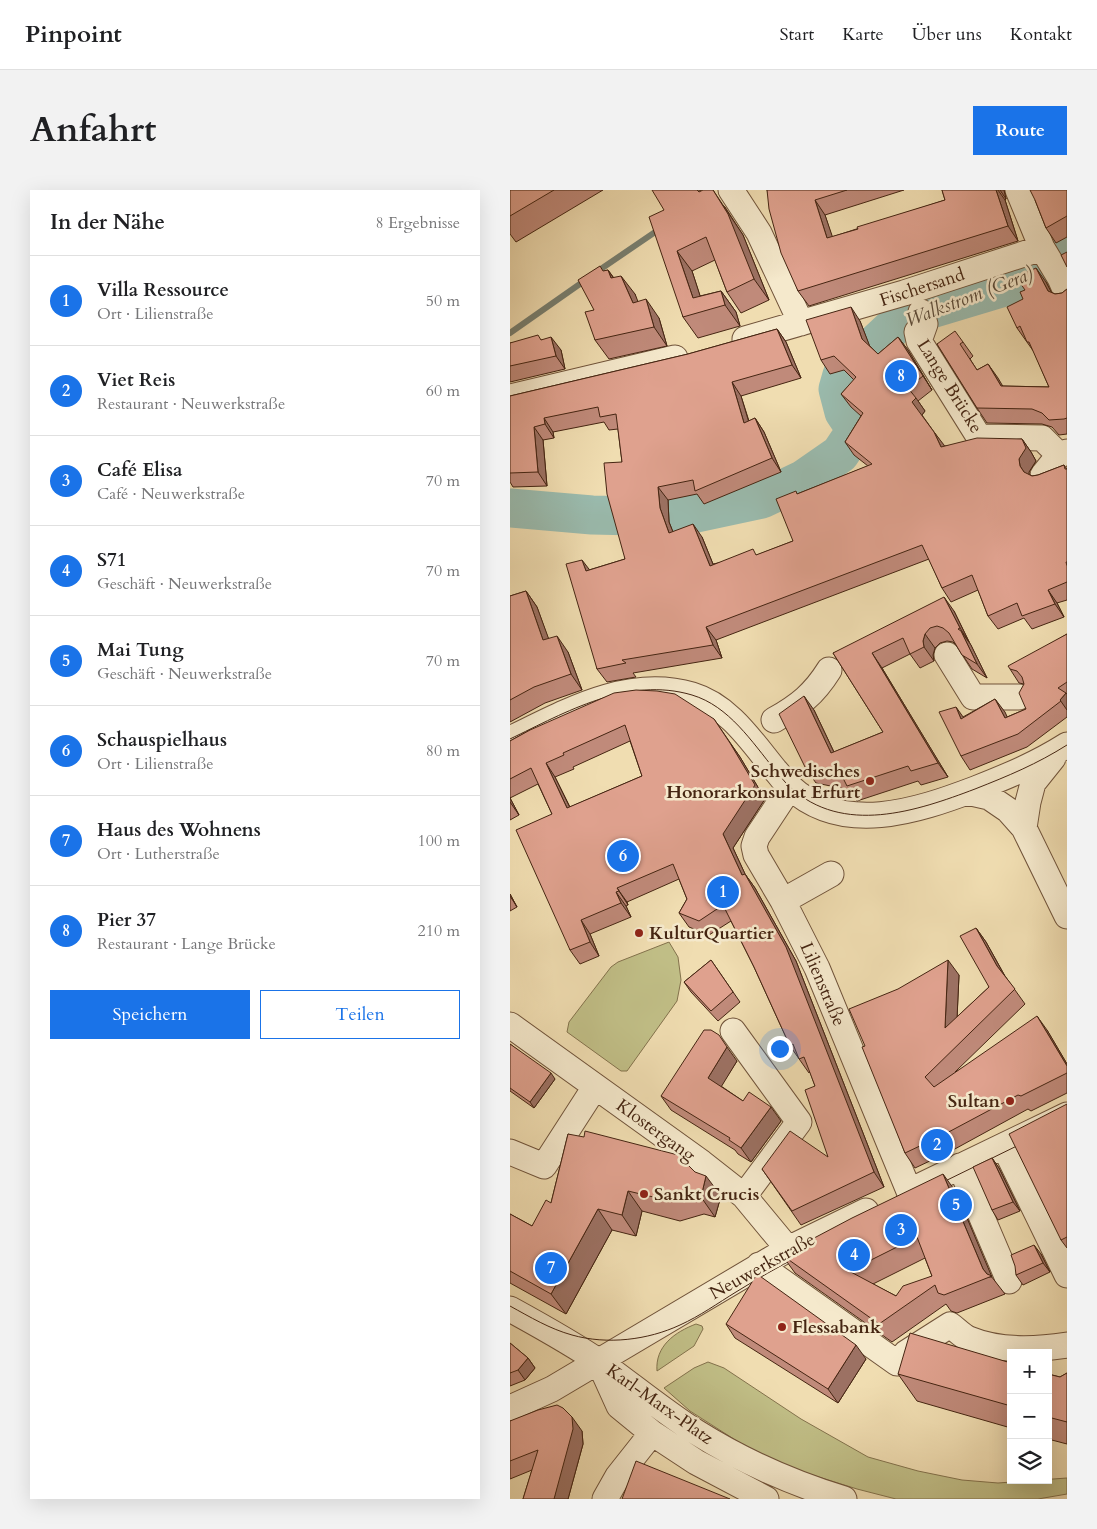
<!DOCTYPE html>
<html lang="de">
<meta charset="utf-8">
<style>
body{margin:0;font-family:Cardo,serif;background:#f2f2f2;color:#202124}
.controls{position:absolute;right:15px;bottom:15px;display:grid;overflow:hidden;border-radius:0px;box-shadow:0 5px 20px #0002}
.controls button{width:45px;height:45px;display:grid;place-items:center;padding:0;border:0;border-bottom:1px solid #e0e0e0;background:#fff;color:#202124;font:25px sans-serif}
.you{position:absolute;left:269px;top:858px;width:18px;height:18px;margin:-12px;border:4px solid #fff;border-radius:50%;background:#1a73e8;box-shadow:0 0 0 8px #1a73e833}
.badge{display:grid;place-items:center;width:32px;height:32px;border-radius:50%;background:#1a73e8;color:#fff;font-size:16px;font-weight:700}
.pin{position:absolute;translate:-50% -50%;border:2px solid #fff;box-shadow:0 1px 5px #0006}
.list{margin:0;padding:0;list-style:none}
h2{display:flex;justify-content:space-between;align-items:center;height:65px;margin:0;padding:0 20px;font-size:21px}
h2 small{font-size:16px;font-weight:400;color:#757577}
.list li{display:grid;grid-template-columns:32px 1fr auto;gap:15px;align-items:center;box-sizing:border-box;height:90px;padding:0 20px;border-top:1px solid #e0e0e0}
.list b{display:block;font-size:19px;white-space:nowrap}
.list p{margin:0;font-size:16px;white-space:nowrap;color:#757577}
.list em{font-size:16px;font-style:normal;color:#757577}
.actions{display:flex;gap:10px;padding:15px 20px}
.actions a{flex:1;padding:11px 0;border:1px solid #1a73e8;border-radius:0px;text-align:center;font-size:18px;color:#1a73e8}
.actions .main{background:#1a73e8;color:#fff}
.icon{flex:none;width:28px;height:28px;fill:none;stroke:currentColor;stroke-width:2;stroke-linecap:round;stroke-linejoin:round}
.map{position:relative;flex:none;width:557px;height:1309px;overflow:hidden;border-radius:0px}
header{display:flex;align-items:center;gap:30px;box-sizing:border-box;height:70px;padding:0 25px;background:#fff;border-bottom:1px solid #e0e0e0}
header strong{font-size:24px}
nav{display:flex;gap:28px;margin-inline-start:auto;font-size:18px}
.intro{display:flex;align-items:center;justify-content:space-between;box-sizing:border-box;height:120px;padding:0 30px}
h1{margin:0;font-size:35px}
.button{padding:12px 22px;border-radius:0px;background:#1a73e8;color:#fff;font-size:18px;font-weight:700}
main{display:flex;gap:30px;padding:0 30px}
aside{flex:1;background:#fff;border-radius:0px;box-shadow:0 5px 20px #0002}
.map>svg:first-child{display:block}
.green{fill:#c1bf87;stroke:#83724c}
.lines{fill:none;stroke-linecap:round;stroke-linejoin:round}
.stream{stroke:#787f70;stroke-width:6}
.river{stroke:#9abbae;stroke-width:39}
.minor-casing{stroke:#70533a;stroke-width:27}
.minor{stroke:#f5e9cc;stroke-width:25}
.tram{stroke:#452512;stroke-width:1}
.wall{fill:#c08a7a;stroke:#452512;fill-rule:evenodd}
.shaded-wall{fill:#9c7163;stroke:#452512}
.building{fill:#dfa18e;stroke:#452512;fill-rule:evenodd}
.poi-dot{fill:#8f2418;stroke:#f5e9cc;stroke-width:2}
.labels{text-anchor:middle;stroke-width:5;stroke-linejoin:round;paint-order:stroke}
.street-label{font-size:18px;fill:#452512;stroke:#f5e9cc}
.poi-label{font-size:18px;font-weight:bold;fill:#452512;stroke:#f5e9cc;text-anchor:start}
.water-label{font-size:19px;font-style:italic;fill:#5a4a39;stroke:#f5e9cc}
</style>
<header>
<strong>Pinpoint</strong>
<nav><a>Start</a><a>Karte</a><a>Über uns</a><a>Kontakt</a></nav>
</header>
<div class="intro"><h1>Anfahrt</h1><a class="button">Route</a></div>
<main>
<aside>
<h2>In der Nähe<small>8 Ergebnisse</small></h2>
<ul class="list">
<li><span class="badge">1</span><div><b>Villa Ressource</b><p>Ort · Lilienstraße</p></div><em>50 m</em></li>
<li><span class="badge">2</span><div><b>Viet Reis</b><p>Restaurant · Neuwerkstraße</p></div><em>60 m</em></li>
<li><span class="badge">3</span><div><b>Café Elisa</b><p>Café · Neuwerkstraße</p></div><em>70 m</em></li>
<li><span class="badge">4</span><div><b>S71</b><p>Geschäft · Neuwerkstraße</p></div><em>70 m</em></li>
<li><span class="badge">5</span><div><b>Mai Tung</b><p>Geschäft · Neuwerkstraße</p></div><em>70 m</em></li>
<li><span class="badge">6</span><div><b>Schauspielhaus</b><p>Ort · Lilienstraße</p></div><em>80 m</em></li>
<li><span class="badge">7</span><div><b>Haus des Wohnens</b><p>Ort · Lutherstraße</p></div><em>100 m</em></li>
<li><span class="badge">8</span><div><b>Pier 37</b><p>Restaurant · Lange Brücke</p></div><em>210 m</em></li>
</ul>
<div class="actions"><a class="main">Speichern</a><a>Teilen</a></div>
</aside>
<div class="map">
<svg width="557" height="1309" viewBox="0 0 557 1309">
<rect width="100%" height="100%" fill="#f0ddb1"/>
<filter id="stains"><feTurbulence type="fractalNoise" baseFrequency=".004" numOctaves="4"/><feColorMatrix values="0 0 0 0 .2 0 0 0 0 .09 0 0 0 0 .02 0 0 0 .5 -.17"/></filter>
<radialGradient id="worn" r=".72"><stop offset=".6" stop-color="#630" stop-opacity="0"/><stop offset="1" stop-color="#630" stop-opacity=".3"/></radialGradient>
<!-- green -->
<path class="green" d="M 159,752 L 168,767 L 171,790 L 167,811 L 117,881 L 111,881 L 57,842 L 59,832 L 101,777 L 108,772 Z
M 186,1134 L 192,1136 L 193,1139 L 184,1156 L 147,1181 C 145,1156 165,1142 186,1134 Z
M 198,1172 L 214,1178 L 291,1229 L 358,1267 L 408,1281 L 452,1290 L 488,1293 L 557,1288 L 557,1304 L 528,1309 L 386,1309 L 347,1299 L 280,1278 L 230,1253 L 180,1221 L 154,1198 L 184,1178 Z"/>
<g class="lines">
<!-- stream -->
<path class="stream" d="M 85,83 L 151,38
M 0,143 L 77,89"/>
<!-- river -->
<path class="river" d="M 0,318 L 82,325 L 168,327 L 252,309 L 294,289 L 330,264 L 346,240 L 334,222 L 328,199 L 332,185 L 391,130 L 411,122 L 504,94 L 557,65"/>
<!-- minor casing -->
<g class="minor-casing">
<path id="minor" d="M 221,0 L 249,43 L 291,133
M 508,0 L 532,58 L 550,88 L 557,104
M 407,142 L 409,151 L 469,247 L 532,248 L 549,265 L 557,262
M 235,149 L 394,103 L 532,58
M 409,151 L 415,134 L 411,122
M 0,207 L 165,168
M 533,285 L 549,265
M 437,465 L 463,507 L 509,507
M 264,530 C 289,516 304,504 319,480
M 0,549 C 56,522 118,486 182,505 C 219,516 242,552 265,580 C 270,585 274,592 280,597 C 333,646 407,621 465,599 C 498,586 527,574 557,555
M 280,597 L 247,647 L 244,656 L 246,665 L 273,711 L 307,778 L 399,1001
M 457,602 L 479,607 L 498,620 L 514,638 L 557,726
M 514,638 L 518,612 L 523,593 L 543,568
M 273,711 L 321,684
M 0,835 L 192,973 L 234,1006 L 278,1059
M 223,841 L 289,932 L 234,1006
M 494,956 L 557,1085
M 0,962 L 34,976 L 85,897
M 450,976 L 499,1091
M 404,999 L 557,925
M 249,1075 L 387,1173 L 396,1163 L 440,1135 C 446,1139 452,1146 459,1149 C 490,1162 525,1160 557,1155
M 0,1119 C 31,1136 62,1153 91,1173 C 123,1196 153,1221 186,1242 C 232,1271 282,1293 334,1309
M 90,1174 L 109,1216 L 142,1243 L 186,1272 L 256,1309
M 0,1218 L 42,1199 L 278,1059 L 356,1021
M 95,1309 L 108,1286 L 142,1243"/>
</g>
<!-- minor -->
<use href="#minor" class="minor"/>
<!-- tram -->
<path class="tram" d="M 0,549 C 56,522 118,486 182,505 C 219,516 242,552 265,580 C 270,585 274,592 280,597 C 333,646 407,621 465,599 C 498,586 527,574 557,555
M 425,996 L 517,951
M 0,1116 C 20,1127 40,1139 62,1145 C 97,1155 138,1150 170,1135 C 190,1126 208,1113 226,1102 C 247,1089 268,1077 289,1066"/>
</g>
<!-- wall -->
<path class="wall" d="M 0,0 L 93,0 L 6,52 L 0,44 Z
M 190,0 L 215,17 L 233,45 L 259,110 L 231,123 L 217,102 L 205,70 L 182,81 L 190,106 L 211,101 L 226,122 L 230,136 L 188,148 L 173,127 L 154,20 Z
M 257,0 L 394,0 L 315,25 L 322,47 L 435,10 L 432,0 L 494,0 L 496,9 L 495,10 L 508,51 L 299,116 L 288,101 Z
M 557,0 L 557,47 L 546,53 L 536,38 L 525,10 Z
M 98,80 L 104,88 L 125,104 L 127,112 L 149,128 L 157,156 L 99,169 L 85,150 L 84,120 L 94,81 Z
M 536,92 L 541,102 L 545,104 L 552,103 L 557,99 L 557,244 L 549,245 L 542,237 L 532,234 L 477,233 L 467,218 L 427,154 L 453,152 L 463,166 L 460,169 L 467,180 L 478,174 L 492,196 L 539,197 L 524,162 L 507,138 L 513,109 Z
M 350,131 L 359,155 L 368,164 L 388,147 L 398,160 L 422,200 L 408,211 L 415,221 L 412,225 L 434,256 L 512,249 L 521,262 L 526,271 L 519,282 L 519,284 L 522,286 L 528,285 L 554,275 L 557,279 L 557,410 L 547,413 L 554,427 L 522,439 L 514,428 L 488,439 L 478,426 L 468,400 L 441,412 L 432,398 L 419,369 L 206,450 L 212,468 L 123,483 L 126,487 L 97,492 L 87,479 L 79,380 L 115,369 L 112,272 L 108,239 L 99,240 L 94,232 L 43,242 L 44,248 L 33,250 L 37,296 L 3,297 L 0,292 L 0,206 L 178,164 L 267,139 L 276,152 L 291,188 L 231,206 L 239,231 L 245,228 L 254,242 L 271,282 L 194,314 L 187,304 L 158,310 L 159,332 L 163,342 L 192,347 L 203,374 L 247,365 L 283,351 L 287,304 L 358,276 L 344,265 L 335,252 L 351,226 L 341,217 L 331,204 L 344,190 L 334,180 L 320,184 L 311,170 Z
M 32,150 L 51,160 L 55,179 L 0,192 L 0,153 Z
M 16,401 L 27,417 L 38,448 L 58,462 L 72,500 L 35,513 L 0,532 L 0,406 Z
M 444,421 L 477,488 L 462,479 L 446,455 L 443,452 L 437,451 L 430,453 L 425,458 L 423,465 L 424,471 L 410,478 L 400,464 L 372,478 L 438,587 L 411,595 L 408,591 L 347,611 L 340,600 L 306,593 L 296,579 L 304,520 L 324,562 L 373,542 L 323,463 Z
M 557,444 L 557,527 L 517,557 L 460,580 L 451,566 L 453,527 L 485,509 L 497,527 L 516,519 L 514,494 L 509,493 L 500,479 Z
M 204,529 L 230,567 L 255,609 L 223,658 L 235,684 L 245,698 L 286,771 L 374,997 L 291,1035 L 252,979 L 318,967 L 305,896 L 300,882 L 299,883 L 280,856 L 244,777 L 221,731 L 199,745 L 179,737 L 169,723 L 177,709 L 169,689 L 117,712 L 118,715 L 116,716 L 121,727 L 80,744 L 89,766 L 70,774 L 60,760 L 42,624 L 28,594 L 0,608 L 9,625 L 0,630 L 0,551 L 20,540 ZM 120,551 L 132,586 L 60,617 L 45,587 L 64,579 L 63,577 Z
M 0,704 L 7,717 L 0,721 Z
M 466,738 L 476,752 L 495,786 L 515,814 L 445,882 L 537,840 L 557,874 L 557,903 L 521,921 L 518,919 L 443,960 L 405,978 L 395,963 L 355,856 L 449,785 L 447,827 L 479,797 Z
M 201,770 L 230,812 L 208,831 L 181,802 L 174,792 Z
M 0,854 L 45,889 L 24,918 L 0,901 Z
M 227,871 L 211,896 L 233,911 L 271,931 L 241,972 L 228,964 L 225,960 L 161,920 L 151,906 Z
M 557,914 L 557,1058 L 551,1050 Z
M 58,944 L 211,1006 L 205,1027 L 194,1024 L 170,1031 L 132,1021 L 126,1046 L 102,1040 L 56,1124 L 0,1093 L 0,1024 L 22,1036 L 41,1013 Z
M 482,968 L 489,978 L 510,1021 L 488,1030 L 482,1020 Z
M 446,1002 L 481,1086 L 495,1104 L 447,1123 L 441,1121 L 436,1114 L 382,1152 L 285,1083 L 272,1065 ZM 415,1068 L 422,1086 L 386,1106 L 363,1094 Z
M 531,1064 L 540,1082 L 513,1095 L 506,1085 Z
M 216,1134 L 356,1169 L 328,1213 L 225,1148 Z
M 0,1153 L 18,1168 L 25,1178 L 15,1190 L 0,1196 Z
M 501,1173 L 501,1238 L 407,1211 L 388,1184 Z
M 557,1183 L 557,1254 L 538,1249 L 538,1184 L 550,1187 Z
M 0,1231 L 72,1241 L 73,1254 L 58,1309 L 13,1309 L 22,1280 L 0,1289 Z"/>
<!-- shaded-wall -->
<path class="shaded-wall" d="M 203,0 L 233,45 L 259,110 L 244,89 Z
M 486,0 L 488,0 L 495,10 L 508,51 L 498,36 Z
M 490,0 L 494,0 L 496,9 Z
M 305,10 L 315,25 L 328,63 L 317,48 Z
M 167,61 L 182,81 L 195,121 L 183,108 Z
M 526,78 L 536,92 L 548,115 L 538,101 Z
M 98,80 L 111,99 L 101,88 Z
M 111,86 L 125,104 L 136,132 L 123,113 Z
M 211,101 L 226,122 L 230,136 L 215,115 Z
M 136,109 L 149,128 L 157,156 L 144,137 Z
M 341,117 L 350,131 L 362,162 L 352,149 Z
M 267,139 L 276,152 L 291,188 L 282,175 Z
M 41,147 L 51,160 L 55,179 L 46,166 Z
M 388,147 L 398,160 L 422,200 L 413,186 Z
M 478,174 L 488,188 L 501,210 L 491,196 Z
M 222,192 L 231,206 L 243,246 L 234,233 Z
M 406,208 L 415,221 L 411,226 L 402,212 Z
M 34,228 L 43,242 L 44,248 L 35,234 Z
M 245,228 L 254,242 L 271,282 L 262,268 Z
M 24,237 L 33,250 L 37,296 L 28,282 Z
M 424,242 L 434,255 L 440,271 L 431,257 Z
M 512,249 L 521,262 L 526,271 L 519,282 L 519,290 L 510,276 L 509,269 Z
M 148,297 L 158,310 L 159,332 L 169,357 L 159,343 L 150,318 Z
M 183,334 L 192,347 L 209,389 L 200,376 Z
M 72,370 L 82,383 L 76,381 Z
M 538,400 L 547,413 L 554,427 L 545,414 Z
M 16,401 L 27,417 L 45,466 L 33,450 Z
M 434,407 L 444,421 L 459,452 L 450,438 Z
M 196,437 L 206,450 L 212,468 L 203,455 Z
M 451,441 L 461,455 L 477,488 L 467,474 Z
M 415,444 L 425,458 L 423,465 L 424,471 L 414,457 L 413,451 Z
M 47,446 L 58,462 L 72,500 L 61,484 Z
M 362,463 L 372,478 L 438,587 L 428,573 Z
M 556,503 L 557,504 L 557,520 L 550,510 Z
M 294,506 L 304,520 L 331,577 L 321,563 Z
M 485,509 L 495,522 L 504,542 L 495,528 Z
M 446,517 L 456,531 L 451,529 Z
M 220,553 L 230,567 L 255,609 L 223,658 L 242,699 L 232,685 L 213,644 Z
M 36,573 L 45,587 L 67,632 L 57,618 Z
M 0,607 L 0,608 L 9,625 L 0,612 Z
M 235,684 L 245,698 L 286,771 L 374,997 L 364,982 Z
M 107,698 L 117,712 L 118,715 L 109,701 Z
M 106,702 L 116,716 L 121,727 L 111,713 Z
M 0,704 L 7,717 L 0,706 Z
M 71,730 L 80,744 L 89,766 L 80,752 Z
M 466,738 L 476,752 L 497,790 L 487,776 Z
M 438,770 L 449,785 L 446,852 L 435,838 Z
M 527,826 L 537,840 L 557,874 L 557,876 Z
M 217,857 L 227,871 L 208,902 L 198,888 Z
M 41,883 L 45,889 L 24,918 L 20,912 Z
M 261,917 L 271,931 L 241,972 L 231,958 Z
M 482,968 L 489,978 L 510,1021 L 503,1012 Z
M 433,984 L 446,1002 L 482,1087 L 479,1087 L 473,1079 Z
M 196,986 L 211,1006 L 205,1027 L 191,1007 Z
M 118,1001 L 132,1021 L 126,1046 L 112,1025 Z
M 88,1019 L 102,1040 L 56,1124 L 41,1104 Z
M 524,1055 L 531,1064 L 540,1082 L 533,1073 Z
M 346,1155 L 356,1169 L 328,1213 L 318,1199 Z
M 18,1168 L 25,1178 L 15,1190 L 8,1180 Z
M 62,1227 L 72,1241 L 73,1254 L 58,1309 L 44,1309 Z"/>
<!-- building -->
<path class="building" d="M 0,0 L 44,0 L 0,26 Z
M 142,0 L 187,0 L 189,2 L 193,0 L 203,0 L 218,24 L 244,89 L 217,102 L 196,47 L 167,61 L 183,108 L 211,101 L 215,115 L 173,127 L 139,27 L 154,20 Z
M 257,0 L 337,0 L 305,10 L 317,48 L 348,39 L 347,37 L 435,10 L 432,0 L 486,0 L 498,36 L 288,101 L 271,63 L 259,19 Z
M 520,0 L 557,0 L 557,26 L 536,38 L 525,10 Z
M 557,62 L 557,77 L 551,65 Z
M 90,76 L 93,81 L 98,80 L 101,88 L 111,86 L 123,113 L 136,109 L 144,137 L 85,150 L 75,122 L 84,120 L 68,90 Z
M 526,78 L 538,101 L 545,104 L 552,103 L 557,99 L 557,228 L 554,229 L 539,230 L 532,223 L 522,219 L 467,218 L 427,154 L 445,141 L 453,152 L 450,154 L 467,180 L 478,174 L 491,196 L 539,197 L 519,152 L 517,152 L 510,136 L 507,138 L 497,117 L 513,109 L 510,102 L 515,100 L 506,87 Z
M 341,117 L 352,149 L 368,164 L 388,147 L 413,186 L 398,198 L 406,208 L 402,212 L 424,242 L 431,257 L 467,248 L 512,249 L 516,258 L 509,269 L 510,276 L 514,282 L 522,286 L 528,285 L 554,275 L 555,279 L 557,279 L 557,372 L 556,372 L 557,376 L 557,392 L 538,400 L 545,414 L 512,426 L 507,413 L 478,426 L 462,385 L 432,398 L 412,355 L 196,437 L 203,455 L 112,470 L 116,473 L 87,479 L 56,374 L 72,370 L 76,381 L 115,369 L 97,304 L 94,273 L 112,272 L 106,224 L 90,227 L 88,217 L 34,228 L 35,234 L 24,237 L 28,282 L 0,283 L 0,206 L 178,164 L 267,139 L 282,175 L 222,192 L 234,233 L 245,228 L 262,268 L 185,301 L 183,290 L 148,297 L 150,318 L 159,343 L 183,334 L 200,376 L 243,359 L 246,365 L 283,351 L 266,309 L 286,301 L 287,304 L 362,274 L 335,252 L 353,223 L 331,204 L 346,187 L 324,166 L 311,170 L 296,130 Z
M 28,145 L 31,150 L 41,147 L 46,166 L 0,176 L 0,153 Z
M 16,401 L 33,450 L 47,446 L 61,484 L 24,497 L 0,510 L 0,406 Z
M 434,407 L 450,438 L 448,439 L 451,441 L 467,474 L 452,465 L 439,443 L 433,438 L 427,436 L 420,438 L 415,444 L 413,451 L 414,457 L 400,464 L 393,448 L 362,463 L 428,573 L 401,581 L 398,576 L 337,596 L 332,586 L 296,579 L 269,524 L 294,506 L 321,563 L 373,542 L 323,463 Z
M 557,444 L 557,492 L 548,498 L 556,503 L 550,510 L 551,511 L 508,544 L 451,566 L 429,522 L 446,517 L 451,529 L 485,509 L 495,528 L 516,519 L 509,503 L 514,494 L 512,487 L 507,481 L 500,479 L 498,476 Z
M 126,500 L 147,501 L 165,504 L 204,529 L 220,553 L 245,595 L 213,644 L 232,685 L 235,684 L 276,757 L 364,982 L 282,1021 L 252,979 L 280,941 L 318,967 L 295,900 L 305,896 L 294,867 L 289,869 L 283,854 L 280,856 L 244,777 L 213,715 L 189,731 L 169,723 L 177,709 L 163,674 L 107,698 L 109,701 L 106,702 L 111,713 L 71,730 L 80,752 L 60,760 L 6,640 L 42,624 L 21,578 L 0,589 L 0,551 L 20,540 L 104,503 ZM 115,535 L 132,586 L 57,618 L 36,573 L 54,565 L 53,563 Z
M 466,738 L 487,776 L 505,799 L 415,887 L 424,897 L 527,826 L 557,876 L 557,883 L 511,906 L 508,905 L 433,945 L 395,963 L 352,857 L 355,856 L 339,819 L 388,799 L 438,770 L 435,838 L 479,797 L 450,746 Z
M 201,770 L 223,802 L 201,821 L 174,792 Z
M 194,840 L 201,840 L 209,845 L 217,857 L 198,888 L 233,911 L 239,902 L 261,917 L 231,958 L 219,950 L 220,948 L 151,906 Z
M 0,854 L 41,883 L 20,912 L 0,898 Z
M 557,914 L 557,1047 L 551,1050 L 499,944 Z
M 75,941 L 168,965 L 185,982 L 196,986 L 191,1007 L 180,1004 L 156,1010 L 118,1001 L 112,1025 L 88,1019 L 41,1104 L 0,1081 L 0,1024 L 22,1036 L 36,1010 L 41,1013 L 58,944 L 74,947 Z
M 482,968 L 503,1012 L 482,1020 L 463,977 Z
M 433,984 L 473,1079 L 477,1084 L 482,1086 L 434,1105 L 428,1103 L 425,1095 L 369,1134 L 272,1065 L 342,1028 ZM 407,1047 L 422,1086 L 393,1096 L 386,1106 L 339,1081 Z
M 524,1055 L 533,1073 L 506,1085 L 505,1076 L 501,1065 Z
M 247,1084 L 346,1155 L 318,1199 L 216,1134 Z
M 400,1143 L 501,1173 L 501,1216 L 388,1184 Z
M 0,1153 L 18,1168 L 8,1180 L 0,1183 Z
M 557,1183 L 557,1232 L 538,1227 L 538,1184 L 550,1187 Z
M 47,1215 L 53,1218 L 62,1227 L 63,1239 L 44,1309 L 13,1309 L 28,1260 L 0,1271 L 0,1231 L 28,1220 Z
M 126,1271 L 220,1309 L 112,1309 Z"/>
<!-- markers -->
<g class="poi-dot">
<circle cx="360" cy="591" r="5"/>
<circle cx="129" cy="743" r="5"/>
<circle cx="500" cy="911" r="5"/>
<circle cx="134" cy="1004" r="5"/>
<circle cx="272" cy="1137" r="5"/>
</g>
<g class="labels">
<!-- street labels -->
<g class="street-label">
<text transform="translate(412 97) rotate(-18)" y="6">Fischersand</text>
<text transform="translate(440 196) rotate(58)" y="6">Lange Brücke</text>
<text transform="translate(313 794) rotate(67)" y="6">Lilienstraße</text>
<text transform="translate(146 940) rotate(36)" y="6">Klostergang</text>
<text transform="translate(252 1076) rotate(-29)" y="6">Neuwerkstraße</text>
<text transform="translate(150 1214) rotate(35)" y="6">Karl-Marx-Platz</text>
</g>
<!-- poi labels -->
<g class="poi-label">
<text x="350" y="587" text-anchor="end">Schwedisches<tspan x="350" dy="21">Honorarkonsulat Erfurt</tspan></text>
<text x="139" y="749">KulturQuartier</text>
<text x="490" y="917" text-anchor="end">Sultan</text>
<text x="144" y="1010">Sankt Crucis</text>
<text x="282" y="1143">Flessabank</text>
</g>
<!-- water labels -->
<g class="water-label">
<text transform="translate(459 106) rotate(-21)" y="7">Walkstrom (Gera)</text>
</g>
</g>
<rect width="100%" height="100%" filter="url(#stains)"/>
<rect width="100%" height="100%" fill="url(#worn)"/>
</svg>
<div class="controls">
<button>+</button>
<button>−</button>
<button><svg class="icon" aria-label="layers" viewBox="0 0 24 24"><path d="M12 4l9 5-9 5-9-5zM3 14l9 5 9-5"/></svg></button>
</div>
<div class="you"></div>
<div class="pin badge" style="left:213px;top:702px">1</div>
<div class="pin badge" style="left:427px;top:955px">2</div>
<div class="pin badge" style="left:391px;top:1040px">3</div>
<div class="pin badge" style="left:344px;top:1065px">4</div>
<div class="pin badge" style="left:446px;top:1015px">5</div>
<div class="pin badge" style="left:113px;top:666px">6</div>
<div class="pin badge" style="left:41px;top:1078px">7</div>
<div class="pin badge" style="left:391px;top:186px">8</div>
</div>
</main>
